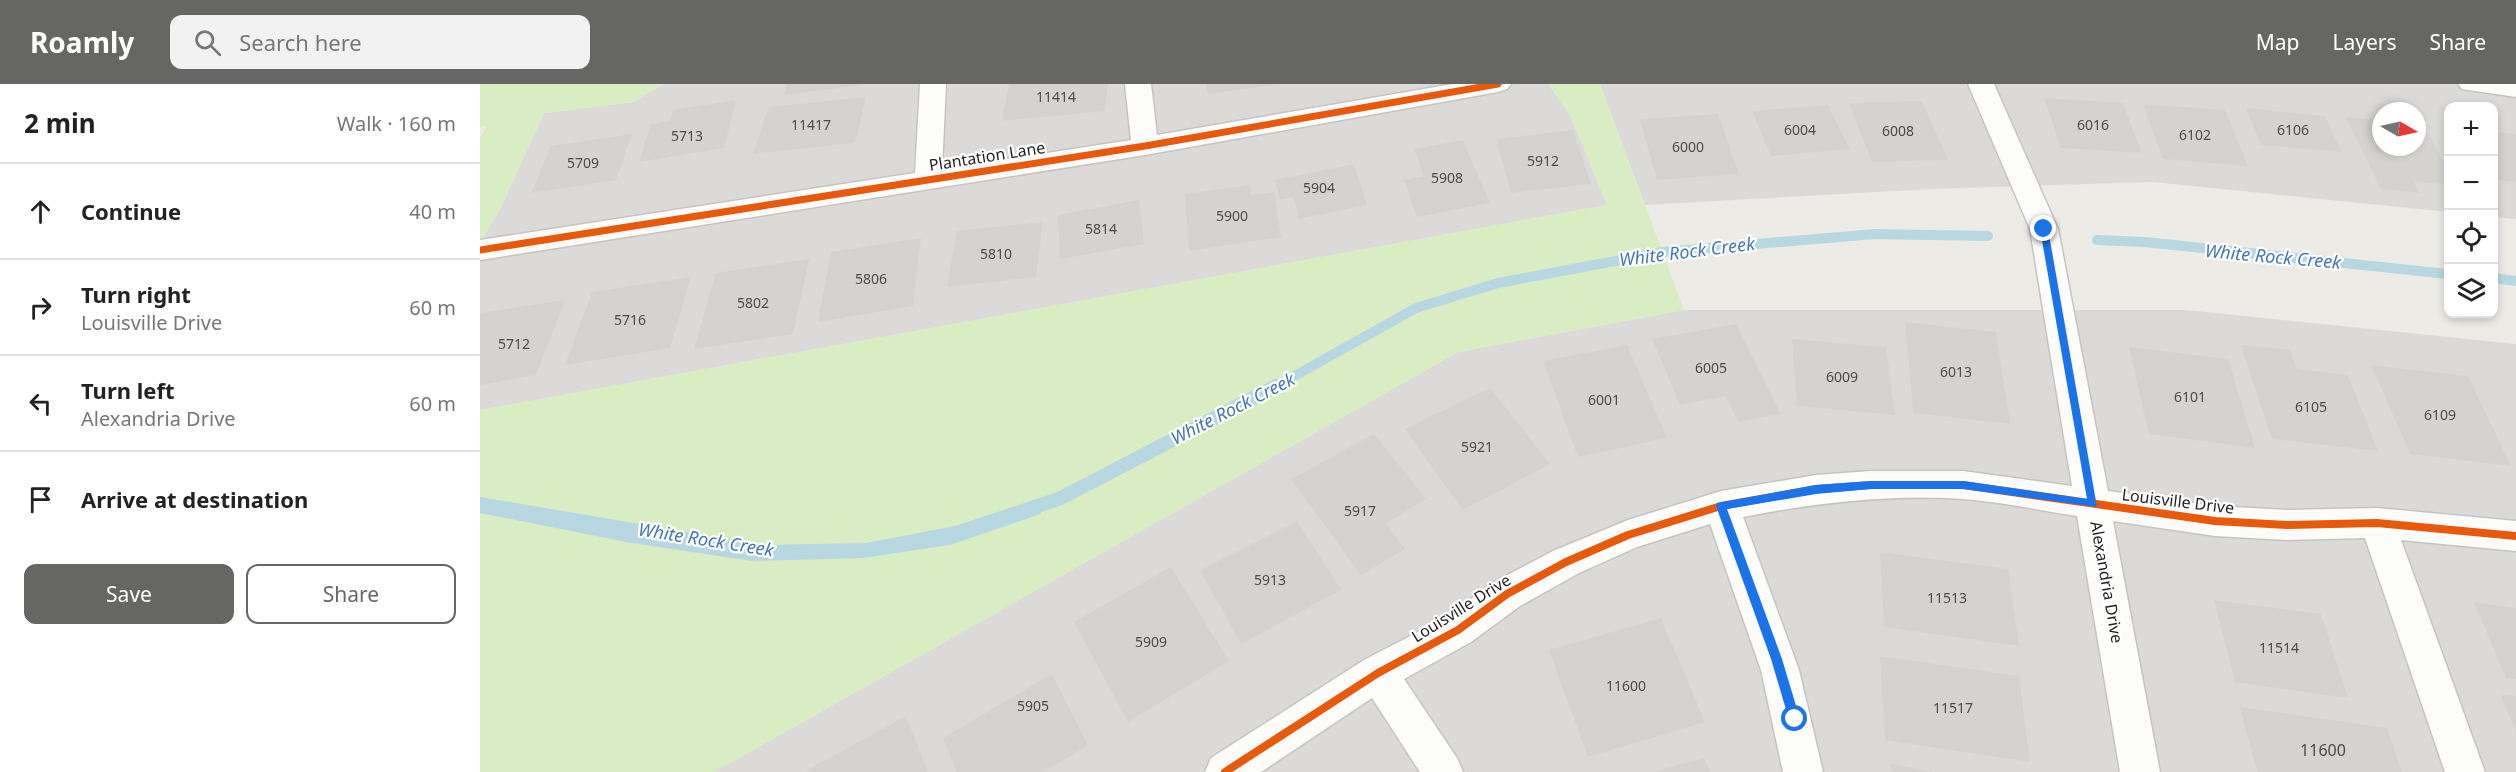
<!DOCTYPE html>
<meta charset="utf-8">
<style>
body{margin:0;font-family:"Noto Sans",sans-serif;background:#f2f2f2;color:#222}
.controls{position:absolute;right:18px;top:18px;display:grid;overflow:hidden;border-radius:12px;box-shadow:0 3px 9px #0003}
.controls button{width:54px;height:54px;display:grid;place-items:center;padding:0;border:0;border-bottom:2px solid #e0e0e0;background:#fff;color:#222;font:30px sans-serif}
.compass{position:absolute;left:1892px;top:18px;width:54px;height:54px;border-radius:50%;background:#fff;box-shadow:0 3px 9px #0003;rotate:99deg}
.stop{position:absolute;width:18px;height:18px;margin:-14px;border:4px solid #1a73e8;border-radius:50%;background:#fff}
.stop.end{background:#1a73e8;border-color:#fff;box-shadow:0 2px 6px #0008}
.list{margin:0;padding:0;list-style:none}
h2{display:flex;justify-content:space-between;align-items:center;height:78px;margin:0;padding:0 24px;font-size:26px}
h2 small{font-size:20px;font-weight:400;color:#767676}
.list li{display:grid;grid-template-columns:39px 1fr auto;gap:18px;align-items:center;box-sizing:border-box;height:96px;padding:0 24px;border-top:2px solid #e0e0e0}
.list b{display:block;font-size:22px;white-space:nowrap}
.list p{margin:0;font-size:20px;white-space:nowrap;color:#767676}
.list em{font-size:20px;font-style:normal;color:#767676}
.actions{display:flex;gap:12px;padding:18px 24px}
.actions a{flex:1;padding:14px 0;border:2px solid #666664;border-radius:12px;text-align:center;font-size:21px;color:#666664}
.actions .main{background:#666664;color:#fff}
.icon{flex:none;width:33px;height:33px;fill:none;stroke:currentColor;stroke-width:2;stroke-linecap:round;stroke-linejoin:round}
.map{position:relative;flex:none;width:2036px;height:688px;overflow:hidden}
header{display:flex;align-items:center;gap:36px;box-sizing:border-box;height:84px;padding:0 30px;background:#666664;color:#fff}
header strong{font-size:28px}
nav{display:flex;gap:33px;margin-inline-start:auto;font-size:21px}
.search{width:420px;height:54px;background:#f2f2f2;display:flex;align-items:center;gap:15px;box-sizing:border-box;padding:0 21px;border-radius:12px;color:#767676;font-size:22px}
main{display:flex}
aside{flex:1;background:#fff}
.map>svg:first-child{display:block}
.residential{fill:#dcdad8;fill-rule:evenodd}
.grass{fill:#d8edc2}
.water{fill:#b7d8e2}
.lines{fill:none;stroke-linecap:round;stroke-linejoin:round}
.stream-far1{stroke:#b7d8e2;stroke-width:10}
.stream{stroke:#b7d8e2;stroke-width:14}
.building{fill:#d5d3cf}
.minor-casing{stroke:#c5c4c2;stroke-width:3}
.minor{fill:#fcfcfb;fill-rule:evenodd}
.cycleway-far1-casing{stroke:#fff;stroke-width:10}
.cycleway-casing{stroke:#fff;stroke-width:12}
.cycleway-far1{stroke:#e8590c;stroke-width:7}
.cycleway{stroke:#e8590c;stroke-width:8}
.route{fill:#1a73e8}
.labels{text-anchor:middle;stroke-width:4.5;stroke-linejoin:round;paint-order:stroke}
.number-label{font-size:14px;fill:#4c4b4a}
.street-label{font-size:16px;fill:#1e1e1e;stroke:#fff}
.near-number-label{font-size:16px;fill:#4c4b4a}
.water-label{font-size:18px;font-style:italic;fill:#4377b5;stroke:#fff}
</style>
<header>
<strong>Roamly</strong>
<div class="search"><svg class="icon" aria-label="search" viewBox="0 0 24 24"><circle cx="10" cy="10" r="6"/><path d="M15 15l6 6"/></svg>Search here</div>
<nav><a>Map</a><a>Layers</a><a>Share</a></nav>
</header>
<main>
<aside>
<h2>2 min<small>Walk · 160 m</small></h2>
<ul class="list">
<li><svg class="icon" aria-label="ahead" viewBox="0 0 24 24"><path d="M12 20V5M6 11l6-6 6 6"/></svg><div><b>Continue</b></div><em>40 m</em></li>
<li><svg class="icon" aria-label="right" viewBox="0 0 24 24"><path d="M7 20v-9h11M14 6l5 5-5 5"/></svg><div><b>Turn right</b><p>Louisville Drive</p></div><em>60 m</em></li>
<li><svg class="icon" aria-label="left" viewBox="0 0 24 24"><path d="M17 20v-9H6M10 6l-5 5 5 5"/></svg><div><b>Turn left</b><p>Alexandria Drive</p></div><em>60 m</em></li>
<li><svg class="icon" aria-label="arrive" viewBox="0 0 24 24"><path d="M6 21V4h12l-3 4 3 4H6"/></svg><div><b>Arrive at destination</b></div></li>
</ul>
<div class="actions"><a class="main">Save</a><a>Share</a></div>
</aside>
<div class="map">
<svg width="2036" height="688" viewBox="0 0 2036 688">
<rect width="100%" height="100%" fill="#edebe6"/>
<!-- residential -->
<path class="residential" d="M 184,0 L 1068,0 L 1090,31 L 1127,121 L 0,326 L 0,159 L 21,123 L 64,29 L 153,18 Z
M 1120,0 L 2036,0 L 2036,135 L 2014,133 L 2014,22 L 1968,22 L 1968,128 L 1672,98 L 1450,105 L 1165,121 ZM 1901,27 L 1937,27 L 1937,63 L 1901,63 Z
M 1204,226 L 1706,226 L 2036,260 L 2036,688 L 234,688 L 978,268 Z"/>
<!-- grass -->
<path class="grass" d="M 0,0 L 184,0 L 153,18 L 64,29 L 21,123 L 0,159 L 0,54 L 7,42 L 0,43 Z
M 1068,0 L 1120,0 L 1204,226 L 978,268 L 234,688 L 0,688 L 0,326 L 1127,121 L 1090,31 Z"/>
<!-- water -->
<path class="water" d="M 0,413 L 284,461 L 386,459 L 475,442 L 557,415 L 561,430 L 470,461 L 383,474 L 272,477 L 152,459 L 0,429 Z"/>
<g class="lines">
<!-- stream-far1 -->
<path class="stream-far1" d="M 1617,156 L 1665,158 L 1968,190
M 2014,194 L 2036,197
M 793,304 L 936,224 L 1018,199 L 1183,168 L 1395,150 L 1508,152"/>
<!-- stream -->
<path class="stream" d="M 543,427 L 581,414 L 796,302"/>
</g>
<!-- building -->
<path class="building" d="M 307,0 L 382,0 L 382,1 L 304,11 Z
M 529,0 L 628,0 L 625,27 L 522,37 Z
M 726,0 L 794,0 L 794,1 L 728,10 Z
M 386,13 L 375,59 L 273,70 L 289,23 Z
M 1564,14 L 1643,19 L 1662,69 L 1581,64 Z
M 256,16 L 244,64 L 159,78 L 171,40 L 190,37 L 193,26 Z
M 1442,17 L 1468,76 L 1392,78 L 1369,19 Z
M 1663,20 L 1745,26 L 1768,82 L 1683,75 Z
M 1348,21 L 1370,65 L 1291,72 L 1272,27 Z
M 1766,24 L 1845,32 L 1862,68 L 1781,61 Z
M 1238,30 L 1259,90 L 1177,96 L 1160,35 Z
M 1866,33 L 1901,36 L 1901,63 L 1937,63 L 1937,39 L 1943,40 L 1968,86 L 1968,101 L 1933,97 L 1940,109 L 1901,105 Z
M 1093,46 L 1111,100 L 1031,109 L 1016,55 Z
M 2014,48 L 2036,50 L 2036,98 L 2014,96 Z
M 152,50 L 136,96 L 51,109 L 71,62 Z
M 983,56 L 1010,119 L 937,133 L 924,96 L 944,92 L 934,65 Z
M 874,80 L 887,121 L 819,135 L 814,113 L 800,116 L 795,96 Z
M 770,101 L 771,111 L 794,108 L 801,153 L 709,167 L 705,110 Z
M 659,116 L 664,160 L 580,175 L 578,131 Z
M 563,138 L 556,193 L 467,203 L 477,147 Z
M 441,154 L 433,222 L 338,238 L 351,168 Z
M 329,175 L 313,250 L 214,265 L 236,189 Z
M 211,193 L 190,264 L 85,281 L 112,208 Z
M 85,216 L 56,291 L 0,301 L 0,229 Z
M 1425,238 L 1516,248 L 1530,340 L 1433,329 Z
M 1256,240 L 1301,330 L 1258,338 L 1246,312 L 1200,321 L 1172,255 Z
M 1312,255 L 1406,263 L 1415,331 L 1317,322 Z
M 1147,261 L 1187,354 L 1098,373 L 1063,277 Z
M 1761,261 L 1810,266 L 1817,285 L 1868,291 L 1898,367 L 1792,355 Z
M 1649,263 L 1748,275 L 1775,364 L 1669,350 Z
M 1891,281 L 1988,292 L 2031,382 L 1930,370 Z
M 1010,304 L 1070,380 L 983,426 L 925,345 Z
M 894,350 L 946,415 L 906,439 L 925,465 L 881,491 L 811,395 Z
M 817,437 L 861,506 L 761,560 L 720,486 Z
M 1400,468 L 1528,485 L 1539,562 L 1404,543 Z
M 691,483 L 749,577 L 648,638 L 594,538 Z
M 1734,516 L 1841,530 L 1868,614 L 1755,598 Z
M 1994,518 L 2036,524 L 2036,595 L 2026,594 Z
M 1181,534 L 1225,638 L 1108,673 L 1069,566 Z
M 1400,572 L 1539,592 L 1550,678 L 1405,656 Z
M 572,590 L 608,661 L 563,688 L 477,688 L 463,654 Z
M 2020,610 L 2036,612 L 2036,648 Z
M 1760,623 L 1907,644 L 1922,688 L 1777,688 Z
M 426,632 L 448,688 L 324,688 Z
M 1224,674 L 1230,688 L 1176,688 L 1176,687 Z
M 1411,680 L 1452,687 L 1452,688 L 1412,688 Z"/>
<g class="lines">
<!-- minor casing -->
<g class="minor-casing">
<path id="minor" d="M 440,0 L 466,0 L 462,85 L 651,56 L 645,0 L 671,0 L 677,51 L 973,0 L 1031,0 L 1027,5 L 1018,8 L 665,71 L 0,176 L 0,156 L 435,89 Z
M 1488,0 L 1514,0 L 1578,145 L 1628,407 L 1735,422 L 1807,426 L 1897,424 L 2036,437 L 2036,467 L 1921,456 L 2005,688 L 1965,688 L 1885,454 L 1807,456 L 1735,452 L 1633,437 L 1680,688 L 1640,688 L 1597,432 C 1559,426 1521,418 1483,415 C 1409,410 1335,419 1263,433 L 1319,586 L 1343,688 L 1303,688 L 1281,586 L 1230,440 L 1157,463 L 1099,489 L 1040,522 L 991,558 L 924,595 L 977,674 L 983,688 L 940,688 L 892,614 L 781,688 L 725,688 L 731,674 L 884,576 L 965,534 L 1014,498 L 1073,467 L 1148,436 L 1241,407 L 1336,391 L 1391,387 L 1483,387 L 1592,402 L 1550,145 Z
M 1978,0 L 2036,0 L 2036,13 L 1982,5 Z"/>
</g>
<!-- minor -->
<use href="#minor" class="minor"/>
<!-- cycleway-far1 casing -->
<g class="cycleway-far1-casing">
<path id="cycleway-far1" d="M 0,166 L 665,62 L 1018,0"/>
</g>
<!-- cycleway casing -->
<g class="cycleway-casing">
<path id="cycleway" d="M 745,688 L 898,589 L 978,546 L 1027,510 L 1086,478 L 1148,451 L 1241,422 L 1336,405 L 1391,401 L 1483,401 L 1735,437 L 1807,441 L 1897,439 L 2036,452"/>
</g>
<!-- cycleway-far1 -->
<use href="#cycleway-far1" class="cycleway-far1"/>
<!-- cycleway -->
<use href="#cycleway" class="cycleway"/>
</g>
<!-- route -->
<path class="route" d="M 1564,142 L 1568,145 L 1617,423 L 1483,405 L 1391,405 L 1336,410 L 1247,425 L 1302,575 L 1320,635 L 1319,639 L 1310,639 L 1291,575 L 1236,422 L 1237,419 L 1336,401 L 1391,397 L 1483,397 L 1607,415 L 1560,145 Z"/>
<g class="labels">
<!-- number labels -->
<g class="number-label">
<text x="576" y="18">11414</text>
<text x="331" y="46">11417</text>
<text x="1613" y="46">6016</text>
<text x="1320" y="51">6004</text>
<text x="1813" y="51">6106</text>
<text x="1418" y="52">6008</text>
<text x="1715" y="56">6102</text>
<text x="207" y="57">5713</text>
<text x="1208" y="68">6000</text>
<text x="1063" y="82">5912</text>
<text x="103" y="84">5709</text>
<text x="967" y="99">5908</text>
<text x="839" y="109">5904</text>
<text x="752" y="137">5900</text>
<text x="621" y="150">5814</text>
<text x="516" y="175">5810</text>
<text x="391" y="200">5806</text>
<text x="273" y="224">5802</text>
<text x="150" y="241">5716</text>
<text x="34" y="265">5712</text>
<text x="1231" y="289">6005</text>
<text x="1476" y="293">6013</text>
<text x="1362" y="298">6009</text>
<text x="1710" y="318">6101</text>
<text x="1124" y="321">6001</text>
<text x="1831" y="328">6105</text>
<text x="1960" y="336">6109</text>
<text x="997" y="368">5921</text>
<text x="880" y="432">5917</text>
<text x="790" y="501">5913</text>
<text x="1467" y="519">11513</text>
<text x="671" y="563">5909</text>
<text x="1799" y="569">11514</text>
<text x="1146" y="607">11600</text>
<text x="553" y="627">5905</text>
<text x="1473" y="629">11517</text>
</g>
<!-- street labels -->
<g class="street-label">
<text transform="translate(507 72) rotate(-9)" y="6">Plantation Lane</text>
<text transform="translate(1698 417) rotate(7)" y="6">Louisville Drive</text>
<text transform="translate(1627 498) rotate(80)" y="6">Alexandria Drive</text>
<text transform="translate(981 524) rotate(-32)" y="6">Louisville Drive</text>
</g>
<!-- near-number labels -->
<g class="near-number-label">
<text x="1843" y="672">11600</text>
</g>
<!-- water labels -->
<g class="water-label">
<text transform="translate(1207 168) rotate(-7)" y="6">White Rock Creek</text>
<text transform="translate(1793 173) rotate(5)" y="6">White Rock Creek</text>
<text transform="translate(753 325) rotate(-27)" y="6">White Rock Creek</text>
<text transform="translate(226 456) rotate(9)" y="6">White Rock Creek</text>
</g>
</g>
</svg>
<div class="controls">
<button>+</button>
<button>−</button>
<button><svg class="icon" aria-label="locate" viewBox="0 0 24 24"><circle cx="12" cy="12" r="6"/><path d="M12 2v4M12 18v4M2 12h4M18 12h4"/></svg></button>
<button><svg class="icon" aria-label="layers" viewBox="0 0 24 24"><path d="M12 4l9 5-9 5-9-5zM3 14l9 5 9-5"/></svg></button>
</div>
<svg class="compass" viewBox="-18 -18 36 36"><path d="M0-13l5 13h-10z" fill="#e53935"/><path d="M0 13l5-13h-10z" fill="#767676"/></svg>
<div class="stop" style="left:1315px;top:635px"></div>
<div class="stop end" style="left:1564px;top:145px"></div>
</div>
</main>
